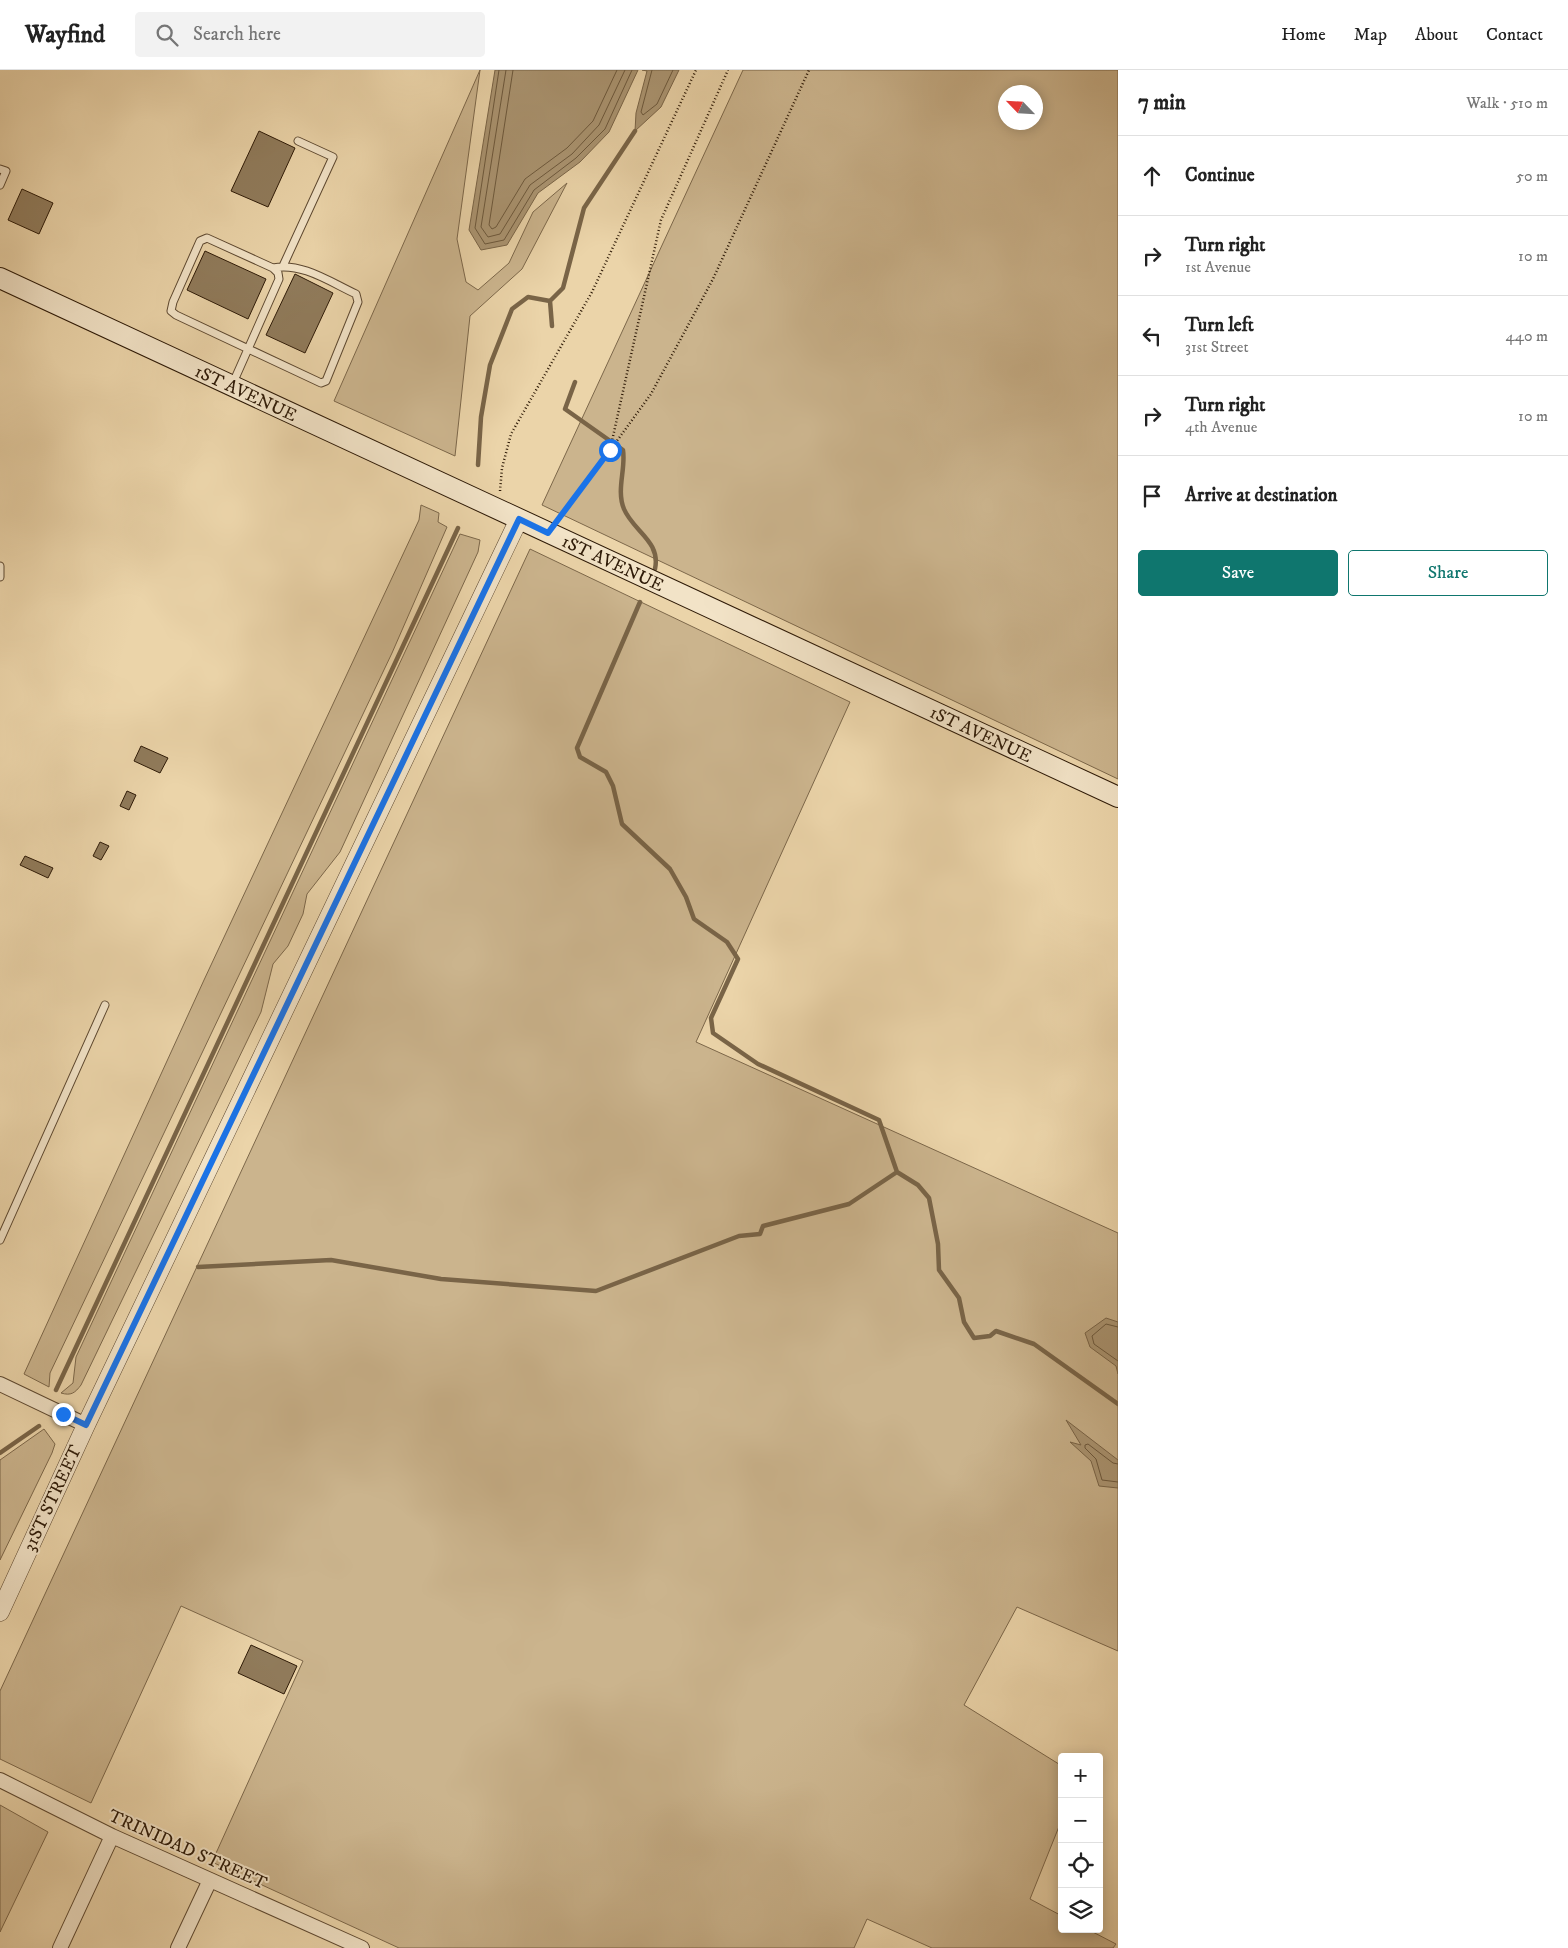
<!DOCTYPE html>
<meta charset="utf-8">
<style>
body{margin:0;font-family:"IM FELL DW Pica",serif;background:#f2f2f2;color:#222}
.controls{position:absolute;right:15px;bottom:15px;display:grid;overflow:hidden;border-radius:5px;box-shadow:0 2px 12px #0003}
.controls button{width:45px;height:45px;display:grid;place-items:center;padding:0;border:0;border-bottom:1px solid #e0e0e0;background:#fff;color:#222;font:25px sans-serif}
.compass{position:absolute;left:998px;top:15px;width:45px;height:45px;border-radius:50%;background:#fff;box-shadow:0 2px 12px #0003;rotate:295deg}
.stop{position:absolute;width:15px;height:15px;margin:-11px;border:4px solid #1a73e8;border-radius:50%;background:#fff}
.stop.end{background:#1a73e8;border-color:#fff;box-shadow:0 1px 5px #0008}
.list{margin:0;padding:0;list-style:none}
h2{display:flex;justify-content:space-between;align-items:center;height:65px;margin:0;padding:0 20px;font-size:21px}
h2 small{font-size:16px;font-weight:400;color:#767676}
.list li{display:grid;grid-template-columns:32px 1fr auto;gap:15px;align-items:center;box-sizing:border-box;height:80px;padding:0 20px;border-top:1px solid #e0e0e0}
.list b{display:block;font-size:19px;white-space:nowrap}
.list p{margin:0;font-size:16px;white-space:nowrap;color:#767676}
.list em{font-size:16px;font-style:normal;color:#767676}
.actions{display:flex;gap:10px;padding:15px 20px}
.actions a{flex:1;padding:11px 0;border:1px solid #0f766e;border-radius:5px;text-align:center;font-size:18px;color:#0f766e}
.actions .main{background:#0f766e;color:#fff}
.icon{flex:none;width:28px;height:28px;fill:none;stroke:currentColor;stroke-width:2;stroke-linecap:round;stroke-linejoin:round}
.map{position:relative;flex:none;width:1118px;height:1878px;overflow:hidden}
header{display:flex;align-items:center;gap:30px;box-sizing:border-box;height:70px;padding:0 25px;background:#fff;border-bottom:1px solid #e0e0e0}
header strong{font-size:24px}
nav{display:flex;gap:28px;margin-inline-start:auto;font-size:18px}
.search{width:350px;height:45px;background:#f2f2f2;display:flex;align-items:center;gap:12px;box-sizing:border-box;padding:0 18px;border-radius:5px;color:#767676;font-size:19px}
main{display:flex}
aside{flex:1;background:#fff}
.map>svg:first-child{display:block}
.green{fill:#cbb48d;stroke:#7c674a;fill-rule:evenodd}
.water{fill:#ab9572;stroke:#796447}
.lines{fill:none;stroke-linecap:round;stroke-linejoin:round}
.shore{stroke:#6c583c;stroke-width:1}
.stream{stroke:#796447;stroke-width:4.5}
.building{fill:#907b5b;stroke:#2e1a07}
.service-casing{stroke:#5d4830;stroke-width:9}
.minor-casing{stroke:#5d4830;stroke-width:16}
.tertiary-casing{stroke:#5d4830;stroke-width:19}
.secondary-casing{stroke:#2e1a07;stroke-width:22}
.path{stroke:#2e1a07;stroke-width:2.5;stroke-dasharray:1 2.5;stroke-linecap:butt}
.service{stroke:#f2e3c7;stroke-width:7}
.minor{stroke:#f2e3c7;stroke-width:14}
.tertiary{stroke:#f2e3c7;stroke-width:18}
.secondary{stroke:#f2e3c7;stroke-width:20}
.route{stroke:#1a73e8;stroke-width:6}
.labels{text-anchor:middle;stroke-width:4;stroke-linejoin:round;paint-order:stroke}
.street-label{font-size:18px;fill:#2e1a07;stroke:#f2e3c7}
</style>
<header>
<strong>Wayfind</strong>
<div class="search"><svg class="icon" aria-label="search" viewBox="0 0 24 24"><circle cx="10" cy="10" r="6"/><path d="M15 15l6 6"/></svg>Search here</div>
<nav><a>Home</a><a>Map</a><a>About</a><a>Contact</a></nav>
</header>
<main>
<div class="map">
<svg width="1118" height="1878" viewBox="0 0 1118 1878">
<rect width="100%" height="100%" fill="#ebd4a9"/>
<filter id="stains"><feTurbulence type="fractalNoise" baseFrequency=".004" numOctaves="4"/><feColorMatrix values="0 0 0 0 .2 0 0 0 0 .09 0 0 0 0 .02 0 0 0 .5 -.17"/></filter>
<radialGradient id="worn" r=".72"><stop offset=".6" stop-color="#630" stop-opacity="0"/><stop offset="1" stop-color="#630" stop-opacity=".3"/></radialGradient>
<!-- green -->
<path class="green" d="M 480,0 L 457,169 L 466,212 L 478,220 L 509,193 L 533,142 L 567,113 L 522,199 L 470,246 L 455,386 L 334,331 Z
M 743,0 L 1118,0 L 1118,709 L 542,435 ZM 1006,22 L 1036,22 L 1036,52 L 1006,52 Z
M 421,435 L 439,443 L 438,452 L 447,457 L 392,583 L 50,1303 L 49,1317 L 24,1304 L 204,910 L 419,450 Z
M 460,464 L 480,470 L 478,482 L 340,782 L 307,824 L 303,844 L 288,876 L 273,894 L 261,942 L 81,1315 C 75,1323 71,1326 61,1323 L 73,1313 L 76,1287 Z
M 530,479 L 850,632 L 696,972 L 1118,1163 L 1118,1581 L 1017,1537 L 964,1635 L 1062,1696 L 1062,1749 L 1030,1829 L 1062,1846 L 1062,1859 L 1087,1859 L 1116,1874 L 1113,1878 L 932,1878 L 867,1849 L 854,1878 L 399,1878 L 212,1792 L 303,1591 L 181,1536 L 91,1733 L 0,1689 L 0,1621 Z
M 44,1359 L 55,1374 L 52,1383 L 0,1490 L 0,1390 Z
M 0,1735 L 48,1762 L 0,1862 Z"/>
<!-- water -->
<path class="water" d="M 495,0 L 638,0 L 609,62 L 580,92 L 538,123 L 507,175 L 481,180 L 469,160 Z
M 642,0 L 679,0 L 661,37 L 635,61 L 636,43 L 647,1 Z
M 1106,1248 L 1118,1252 L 1118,1304 L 1116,1296 L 1090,1277 L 1085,1263 Z
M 1066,1350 L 1118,1390 L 1118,1418 L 1099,1416 L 1091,1391 L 1070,1372 L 1081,1375 Z"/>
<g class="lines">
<!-- shore -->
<path class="shore" d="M 499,0 L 475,158 L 485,174 L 504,170 L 534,120 L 576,88 L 605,59 L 632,0
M 506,0 L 481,157 L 488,167 L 500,164 L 530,115 L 572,84 L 599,55 L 625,0
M 513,0 L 489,155 L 492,159 L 496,157 L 525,109 L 567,78 L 593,51 L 617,0
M 652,0 L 641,42 L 643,45 L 657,34 L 673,0
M 1118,1257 L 1106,1254 L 1092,1266 L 1094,1274 L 1118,1291
M 1118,1394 L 1113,1393 L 1088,1374 L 1085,1375 L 1085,1378 L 1096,1389 L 1102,1410 L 1118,1412"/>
<!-- stream -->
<path class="stream" d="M 550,231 L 552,256
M 575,312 L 565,339 L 623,380 C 626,399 616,420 624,439 C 633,461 661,471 655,499
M 478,395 L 481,347 L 490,295 L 512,239 L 528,227 L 550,231 L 563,218 L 584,138 L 635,61
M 897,1102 L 918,1115 L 929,1128 L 938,1174 L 939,1200 L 959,1228 L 964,1252 L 974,1268 L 990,1266 L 996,1261 L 1034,1274 L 1118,1334
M 198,1197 L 331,1190 L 441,1209 L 596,1221 L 739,1166 L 760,1164 L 763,1156 L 849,1134 L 897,1102 L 879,1050 L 758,994 L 713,963 L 711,948 L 738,889 L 727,872 L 694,849 L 686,827 L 670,799 L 622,754 L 613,716 L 606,702 L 580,687 L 577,678 L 640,532
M 56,1320 L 458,458
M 0,1383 L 39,1356"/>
</g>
<!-- building -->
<path class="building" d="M 259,61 L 295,78 L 268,137 L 231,121 Z
M 22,119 L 53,133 L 39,164 L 8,150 Z
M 205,181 L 266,209 L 248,249 L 187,220 Z
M 295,204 L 333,223 L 305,283 L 266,265 Z
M 141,676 L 168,688 L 160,703 L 134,691 Z
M 127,721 L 136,725 L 129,740 L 120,736 Z
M 100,772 L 109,776 L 101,790 L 93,786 Z
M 25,786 L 53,798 L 48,808 L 20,795 Z
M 251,1575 L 297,1596 L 284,1624 L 238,1603 Z"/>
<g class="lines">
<!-- service casing -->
<g class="service-casing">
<path id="service" d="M 0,99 L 6,101 L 0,115
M 283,196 L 333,87 L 298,71
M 233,313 L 279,209 L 278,203 L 273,198 L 207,168 L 200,171 L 173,232 L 171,241 L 176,245 L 321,313 L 326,311 L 358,232 L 356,224 C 330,212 302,192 273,198
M 0,496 L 0,507
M 0,1170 L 105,935"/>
</g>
<!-- minor casing -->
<g class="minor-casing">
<path id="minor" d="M 0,1314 L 86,1355
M 0,1710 L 112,1766 L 362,1878
M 60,1878 L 112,1766
M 178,1878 L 210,1810"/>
</g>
<!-- tertiary casing -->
<g class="tertiary-casing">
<path id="tertiary" d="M 0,1542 L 86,1355 L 519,449"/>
</g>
<!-- secondary casing -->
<g class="secondary-casing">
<path id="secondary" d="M 0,208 L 1118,727"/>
</g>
<!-- path -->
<path class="path" d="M 611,379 L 651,324 L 713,209 L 809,0
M 500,421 L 502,398 L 511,364 L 592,222 L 696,0
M 558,450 L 610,380 L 661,150 L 728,0"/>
<!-- service -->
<use href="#service" class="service"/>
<!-- minor -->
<use href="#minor" class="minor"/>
<!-- tertiary -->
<use href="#tertiary" class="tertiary"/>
<!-- secondary -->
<use href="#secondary" class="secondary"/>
</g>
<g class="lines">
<!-- route -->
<path class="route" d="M 63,1344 L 86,1355 L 519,449 L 548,463 L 610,380"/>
</g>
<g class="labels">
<!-- street labels -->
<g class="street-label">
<text transform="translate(246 323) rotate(25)" y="6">1ST AVENUE</text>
<text transform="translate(613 493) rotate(25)" y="6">1ST AVENUE</text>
<text transform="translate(981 664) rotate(25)" y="6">1ST AVENUE</text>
<text transform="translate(52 1428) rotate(-65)" y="6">31ST STREET</text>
<text transform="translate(188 1779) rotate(24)" y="6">TRINIDAD STREET</text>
</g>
</g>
<rect width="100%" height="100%" filter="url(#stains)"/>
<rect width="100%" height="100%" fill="url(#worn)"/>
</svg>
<div class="controls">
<button>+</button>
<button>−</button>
<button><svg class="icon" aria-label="locate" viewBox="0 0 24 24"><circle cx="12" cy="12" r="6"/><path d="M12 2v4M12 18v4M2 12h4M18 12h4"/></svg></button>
<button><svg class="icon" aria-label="layers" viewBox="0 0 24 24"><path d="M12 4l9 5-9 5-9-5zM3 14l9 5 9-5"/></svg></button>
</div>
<svg class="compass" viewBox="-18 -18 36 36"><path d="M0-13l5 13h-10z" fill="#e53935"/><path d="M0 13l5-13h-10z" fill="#767676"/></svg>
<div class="stop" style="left:610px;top:380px"></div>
<div class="stop end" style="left:63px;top:1344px"></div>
</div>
<aside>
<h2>7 min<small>Walk · 510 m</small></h2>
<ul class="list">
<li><svg class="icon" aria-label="ahead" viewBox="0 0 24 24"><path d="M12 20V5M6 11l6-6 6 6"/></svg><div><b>Continue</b></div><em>50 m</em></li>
<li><svg class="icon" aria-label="right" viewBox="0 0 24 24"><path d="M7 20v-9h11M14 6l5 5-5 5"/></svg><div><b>Turn right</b><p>1st Avenue</p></div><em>10 m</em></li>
<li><svg class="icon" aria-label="left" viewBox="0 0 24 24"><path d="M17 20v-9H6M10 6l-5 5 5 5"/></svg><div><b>Turn left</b><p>31st Street</p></div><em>440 m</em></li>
<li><svg class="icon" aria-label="right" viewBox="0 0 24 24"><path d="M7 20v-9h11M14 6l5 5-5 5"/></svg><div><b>Turn right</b><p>4th Avenue</p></div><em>10 m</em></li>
<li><svg class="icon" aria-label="arrive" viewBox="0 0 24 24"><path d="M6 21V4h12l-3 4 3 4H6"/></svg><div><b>Arrive at destination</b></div></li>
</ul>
<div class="actions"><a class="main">Save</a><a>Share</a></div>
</aside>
</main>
